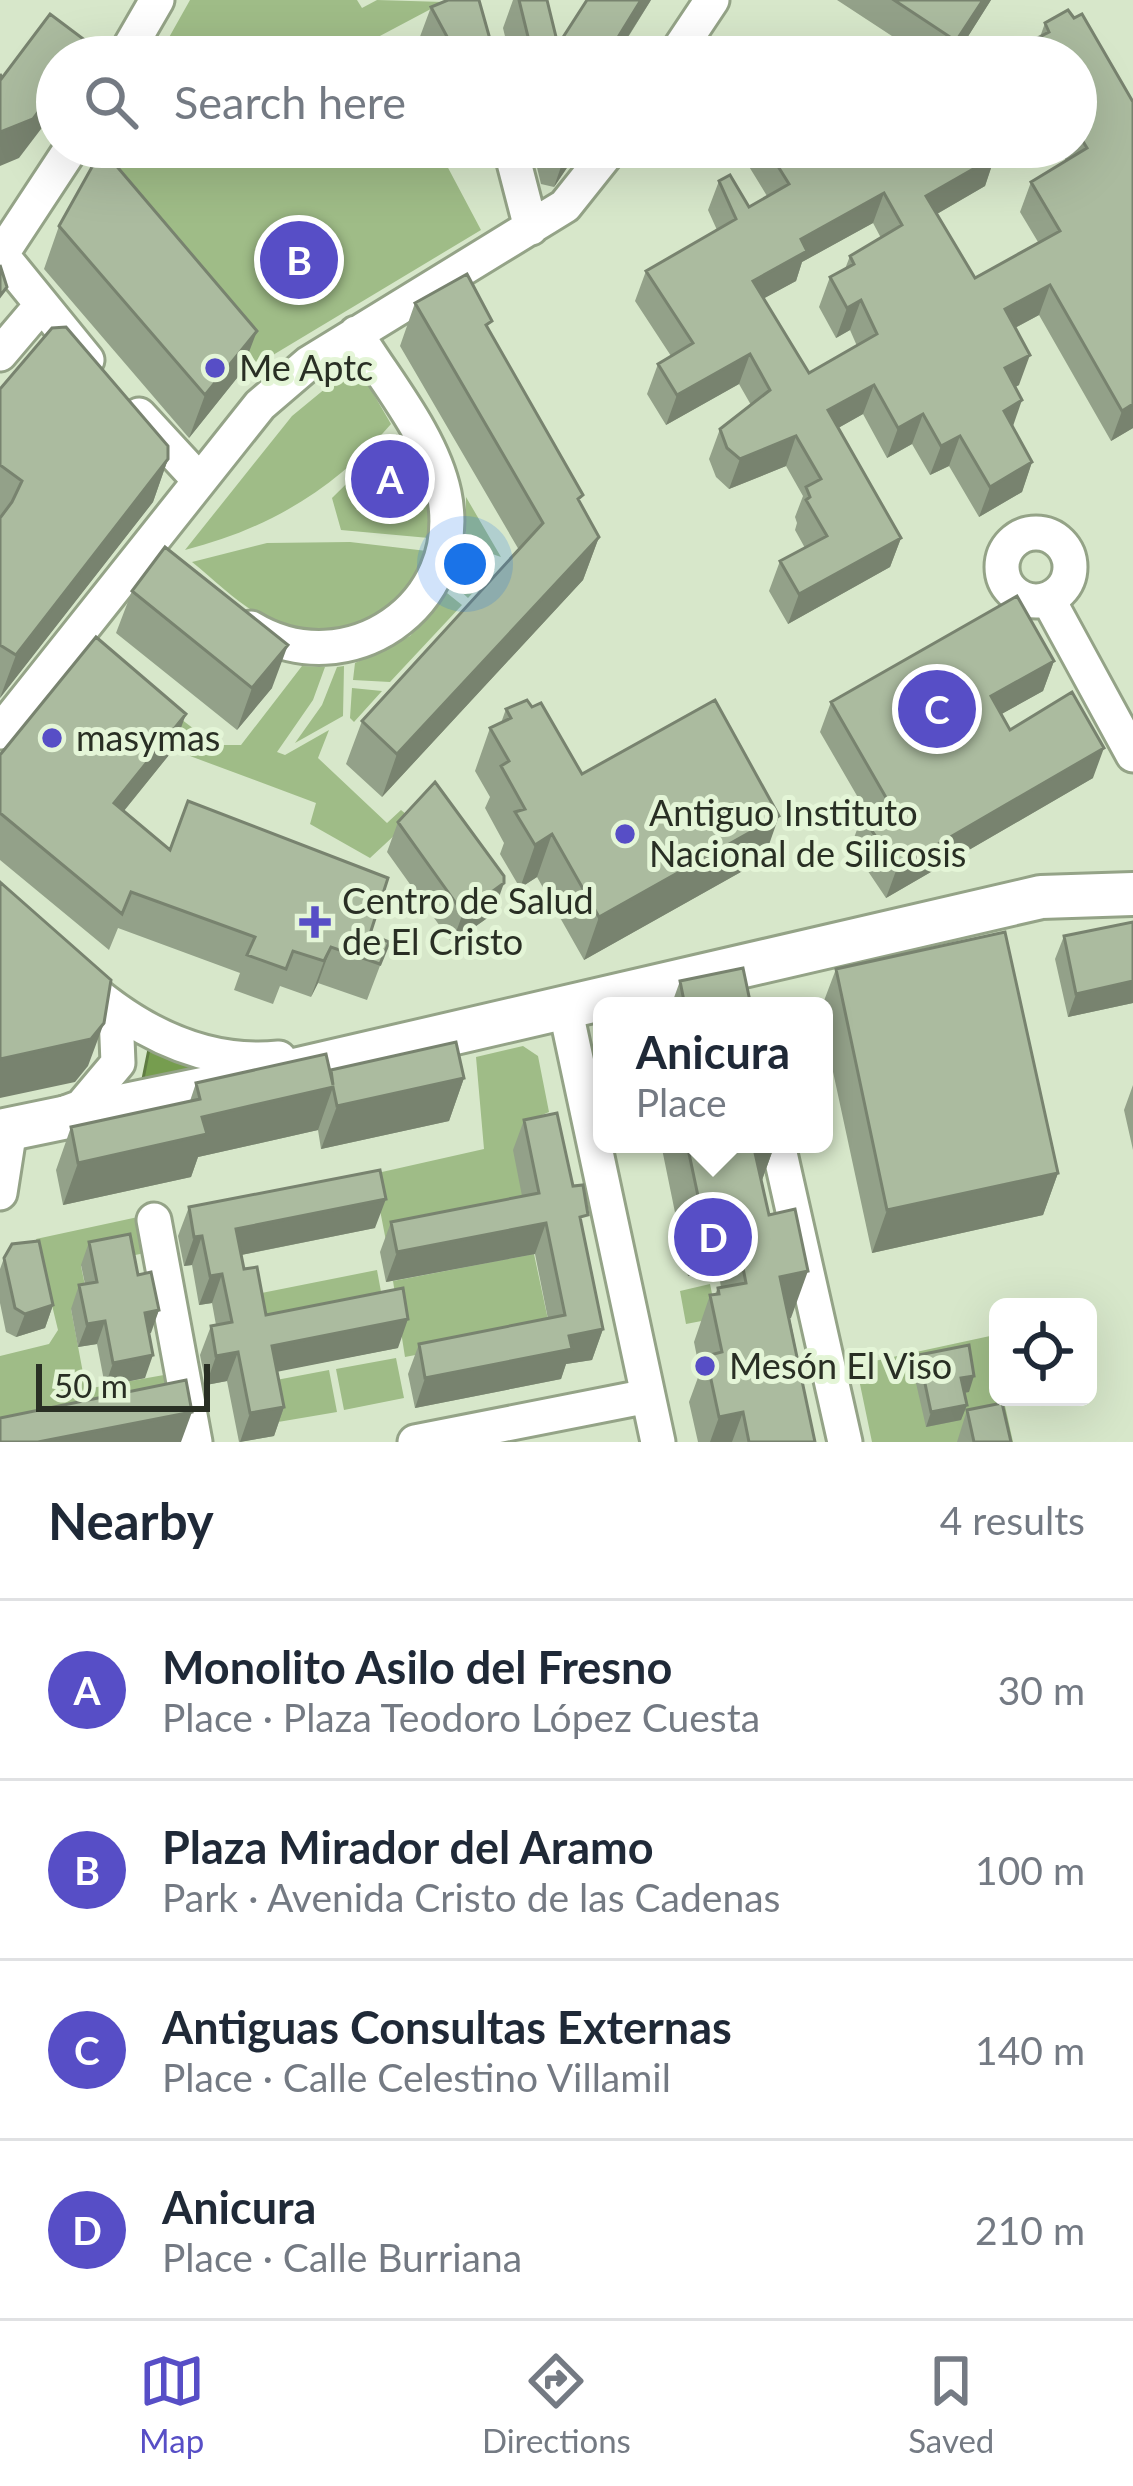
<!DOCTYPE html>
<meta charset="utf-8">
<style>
body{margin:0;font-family:Lato,sans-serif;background:#f2f2f3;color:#1f2937}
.controls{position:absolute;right:36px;bottom:36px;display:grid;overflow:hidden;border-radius:18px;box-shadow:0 12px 48px #0002}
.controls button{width:108px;height:108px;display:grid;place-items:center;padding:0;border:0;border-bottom:3px solid #e0e1e3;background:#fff;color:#1f2937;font:60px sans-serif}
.scale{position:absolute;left:36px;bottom:30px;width:174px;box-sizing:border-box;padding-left:12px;border:6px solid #292f24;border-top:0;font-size:33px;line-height:42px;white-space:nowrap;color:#292f24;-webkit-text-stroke:9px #e4f5d7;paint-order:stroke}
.you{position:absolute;left:465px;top:564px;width:42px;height:42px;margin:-30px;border:9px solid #fff;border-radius:50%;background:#1a73e8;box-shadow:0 0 0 18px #1a73e833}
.badge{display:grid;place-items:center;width:78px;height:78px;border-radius:50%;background:#574ec6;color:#fff;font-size:39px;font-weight:700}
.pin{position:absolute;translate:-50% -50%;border:6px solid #fff;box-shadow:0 3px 12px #0006}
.popup{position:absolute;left:593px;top:997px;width:240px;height:156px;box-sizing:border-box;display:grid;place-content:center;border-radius:18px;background:#fff;filter:drop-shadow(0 3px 9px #0005);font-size:39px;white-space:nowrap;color:#747a83}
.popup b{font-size:45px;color:#1f2937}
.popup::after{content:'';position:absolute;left:50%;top:100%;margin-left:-24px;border:24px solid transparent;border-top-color:#fff}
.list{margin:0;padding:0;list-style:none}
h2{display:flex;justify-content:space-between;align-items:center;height:156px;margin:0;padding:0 48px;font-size:51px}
h2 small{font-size:39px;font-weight:400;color:#747a83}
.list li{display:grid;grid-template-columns:78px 1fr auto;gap:36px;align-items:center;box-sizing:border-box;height:180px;padding:0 48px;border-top:3px solid #e0e1e3}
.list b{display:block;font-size:45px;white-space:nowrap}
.list p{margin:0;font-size:39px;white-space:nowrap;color:#747a83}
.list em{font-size:39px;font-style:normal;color:#747a83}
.icon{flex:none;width:66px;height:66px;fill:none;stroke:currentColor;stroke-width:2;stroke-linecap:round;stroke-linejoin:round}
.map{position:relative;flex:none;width:1133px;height:1442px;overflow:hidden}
.search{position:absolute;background:#fff;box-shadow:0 12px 48px #0002;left:36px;right:36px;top:36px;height:132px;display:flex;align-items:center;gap:30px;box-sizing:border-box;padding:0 42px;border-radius:66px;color:#747a83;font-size:45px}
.sheet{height:876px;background:#fff}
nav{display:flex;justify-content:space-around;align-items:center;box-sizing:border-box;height:168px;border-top:3px solid #e0e1e3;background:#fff;font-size:33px;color:#747a83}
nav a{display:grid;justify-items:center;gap:6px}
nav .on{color:#574ec6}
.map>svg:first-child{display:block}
.green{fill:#9fbc87}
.water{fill:#769d4f;stroke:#5f7c42;stroke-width:3}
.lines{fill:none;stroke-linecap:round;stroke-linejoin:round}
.minor-casing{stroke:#94a387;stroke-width:39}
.major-casing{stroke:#94a387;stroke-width:48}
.minor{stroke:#fff;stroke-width:33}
.major{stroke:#fff;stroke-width:42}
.wall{fill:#93a189;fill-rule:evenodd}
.shaded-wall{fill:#78836f}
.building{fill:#abbb9f;stroke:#78836f;stroke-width:3;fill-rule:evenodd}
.poi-dot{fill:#574ec6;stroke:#e4f5d7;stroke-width:4.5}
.labels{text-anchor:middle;stroke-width:10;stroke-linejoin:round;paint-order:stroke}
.poi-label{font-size:36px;fill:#292f24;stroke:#e4f5d7;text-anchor:start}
</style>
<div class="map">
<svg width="1133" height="1442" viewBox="0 0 1133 1442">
<rect width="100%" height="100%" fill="#d7e7ca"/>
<!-- green -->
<path class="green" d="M 190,0 L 357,0 L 362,8 L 377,0 L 444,2 L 378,37 L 388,57 L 158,57 Z
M 108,147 L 437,147 L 481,230 L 258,364 L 93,174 Z
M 349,369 L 363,376 L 391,424 C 335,489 268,529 185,550 L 292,416 Z
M 397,434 L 428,499 L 429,538 L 341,530 L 332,498 Z
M 466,497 L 501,557 L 466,545 Z
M 350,542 L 427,551 C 403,613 342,649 276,623 C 245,611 217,582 192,562 L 267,543 Z
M 463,556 L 495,569 L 468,598 L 454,585 Z
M 447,593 L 462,605 L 390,682 L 353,680 L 355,663 L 410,636 Z
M 97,655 L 215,745 L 241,745 L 302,666 L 325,667 L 313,700 L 277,752 L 285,755 L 329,730 L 318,758 L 387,823 L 401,810 L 412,819 L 370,858 L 310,824 L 316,803 L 190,756 L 190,746 L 89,664 Z
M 344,666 L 343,716 L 295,743 L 322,705 L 337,667 Z
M 352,688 L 382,691 L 354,722 L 350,718 Z
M 523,1046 L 538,1056 L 549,1112 L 542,1115 L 546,1143 L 525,1211 L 386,1241 L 373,1174 L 484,1149 L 476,1057 Z
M 138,1217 L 145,1253 L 81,1266 L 89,1305 L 71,1309 L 86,1389 L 175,1373 L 184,1420 L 0,1438 L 0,1356 L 49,1344 L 58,1330 L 36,1239 Z
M 534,1254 L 550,1329 L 405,1357 L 393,1281 Z
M 377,1270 L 384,1308 L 253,1333 L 246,1296 Z
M 710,1284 L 717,1318 L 686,1324 L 680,1291 Z
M 990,1336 L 998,1397 L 1003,1397 L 1013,1442 L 872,1442 L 856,1365 Z
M 396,1358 L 404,1398 L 344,1410 L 336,1369 Z
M 329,1370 L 337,1412 L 278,1422 L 271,1381 Z"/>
<!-- water -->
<path class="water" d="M 149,1049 L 211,1075 L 142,1084 Z"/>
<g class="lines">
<!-- minor casing -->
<g class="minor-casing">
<path id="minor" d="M 124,57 L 157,0
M 674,57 L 712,0
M 510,147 L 531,228
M 0,253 L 87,360
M 1,255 L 72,147
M 0,354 L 39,308
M 139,415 L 199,480
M1002 567a34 34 0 1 1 68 0a34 34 0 1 1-68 0Z
M 1048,599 L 1133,755
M 251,628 C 347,686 467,606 444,493 C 432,436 386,382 356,333
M 0,732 L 260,405 L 309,363 L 565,206 L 612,147
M 74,975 C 131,1028 199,1066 279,1058
M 565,1007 L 658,1442
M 65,1113 L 81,1107 L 118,1063 L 116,1014
M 778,1144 L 845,1442
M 0,1193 L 10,1129
M 154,1220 L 195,1442
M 415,1442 L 648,1396"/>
</g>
<!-- major casing -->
<g class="major-casing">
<path id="major" d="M 0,1131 L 295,1070 L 1041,897 L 1133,894"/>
</g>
<!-- minor -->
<use href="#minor" class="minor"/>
<!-- major -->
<use href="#major" class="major"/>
</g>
<!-- wall -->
<path class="wall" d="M 513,0 L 547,0 L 558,45 L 651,0 L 619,52 L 627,57 L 510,57 L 503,28 Z
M 837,0 L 991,0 L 955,57 L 924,57 Z
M 431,7 L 495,57 L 419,57 L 415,50 Z
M 1045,23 L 1133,102 L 1133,428 L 1111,441 L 1039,315 L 1015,328 L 1019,385 L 1015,387 L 1013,426 L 1032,462 L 1022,492 L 979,517 L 949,466 L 930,475 L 912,444 L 887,458 L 863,414 L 838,428 L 901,538 L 890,567 L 788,624 L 769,591 L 780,561 L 805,548 L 795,530 L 797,523 L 795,517 L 803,496 L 786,466 L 729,489 L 716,477 L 709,459 L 720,429 L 751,405 L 739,384 L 666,425 L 647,394 L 658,364 L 671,356 L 635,301 L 646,271 L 717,230 L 708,210 L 719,181 L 749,207 L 767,196 L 737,147 L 1028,147 L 991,168 L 985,186 L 937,214 L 975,278 L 1038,242 L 1020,212 L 1031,182 L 1066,161 L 1058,147 L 1076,147 L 1076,57 L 1021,57 L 1026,44 L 1040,37 ZM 873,223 L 881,238 L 850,256 L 845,269 L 830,277 L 819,307 L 836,338 L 850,330 L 857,346 L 809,373 L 764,298 L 796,281 L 802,262 Z
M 532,147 L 581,147 L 554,187 L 541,184 Z
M 59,226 L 241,373 L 189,438 L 44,269 Z
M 415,303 L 489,330 L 599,537 L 583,580 L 382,797 L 346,764 L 362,721 L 519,550 L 400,346 Z
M 0,389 L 168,459 L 153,502 L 0,698 Z
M 132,591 L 272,688 L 237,730 L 116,633 Z
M 1054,661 L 1043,691 L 1001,714 L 1010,730 L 1093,778 L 886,898 L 851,846 L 862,816 L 867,813 L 820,732 L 831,702 Z
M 506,709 L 582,774 L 764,859 L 584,960 L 537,877 L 520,888 L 500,854 L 504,843 L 485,808 L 490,797 L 475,771 L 490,728 L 501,723 Z
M 173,750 L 124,811 L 170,850 L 389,942 L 367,1000 L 318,983 L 311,997 L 280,986 L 273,1004 L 234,990 L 240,973 L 118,928 L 109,950 L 0,860 L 0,755 Z
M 398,822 L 493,914 L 452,943 L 387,852 Z
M 1133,922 L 1133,1003 L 1068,1017 L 1055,959 L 1064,936 Z
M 836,969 L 1058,1173 L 1043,1215 L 872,1253 L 824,1030 L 824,1006 L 822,1006 Z
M 680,981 L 751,1006 L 671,1006 Z
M 330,1072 L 464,1078 L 449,1121 L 321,1149 L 318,1130 L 198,1157 L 191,1177 L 63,1205 L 56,1170 L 71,1127 L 190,1101 L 196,1083 Z
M 1133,1085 L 1133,1150 L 1124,1110 Z
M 524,1120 L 583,1231 L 603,1329 L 592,1360 L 566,1364 L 561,1379 L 415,1408 L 408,1374 L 419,1344 L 548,1319 L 535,1254 L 386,1282 L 380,1252 L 391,1222 L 522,1196 L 513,1150 Z
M 661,1144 L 775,1144 L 762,1180 L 815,1442 L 698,1442 L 689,1402 L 700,1372 L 694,1342 L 710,1295 L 715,1294 L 718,1288 L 721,1287 L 718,1269 L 688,1276 Z
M 189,1207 L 375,1228 L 241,1255 L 244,1269 L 266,1315 L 398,1348 L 277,1371 L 284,1407 L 274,1436 L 239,1442 L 227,1381 L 206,1385 L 200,1355 L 211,1326 L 216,1325 L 212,1303 L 199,1305 L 192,1265 L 184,1266 L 178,1236 Z
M 89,1242 L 138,1275 L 159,1310 L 149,1333 L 145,1378 L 105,1386 L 97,1344 L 78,1347 L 71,1309 L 79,1285 L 85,1284 L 81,1265 Z
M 4,1258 L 53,1305 L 45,1328 L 16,1337 L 6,1332 L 0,1303 L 0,1269 Z
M 919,1355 L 969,1392 L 964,1393 L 967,1405 L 961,1420 L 926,1427 L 913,1370 Z
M 967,1410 L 1011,1442 L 957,1442 Z"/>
<!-- shaded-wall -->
<path class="shaded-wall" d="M 641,0 L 651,0 L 615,57 L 612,47 Z
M 983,0 L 991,0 L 955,57 L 951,57 L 956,41 Z
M 57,87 L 57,108 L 19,158 L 0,166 L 0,132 Z
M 470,147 L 488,147 L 487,151 L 469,149 Z
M 569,147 L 581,147 L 554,187 L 567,149 Z
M 989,147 L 1028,147 L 991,168 L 985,186 L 916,226 L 926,196 Z
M 884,193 L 873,223 L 802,262 L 796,281 L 743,310 L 753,281 L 801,239 Z
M 1050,285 L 1039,315 L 994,339 L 1005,309 Z
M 861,300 L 850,330 L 836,338 L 847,308 Z
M 257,331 L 241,373 L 189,438 L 205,395 Z
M 750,354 L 739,384 L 666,425 L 677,395 Z
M 1030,355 L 1019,385 L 994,398 L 1005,368 Z
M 874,385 L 863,414 L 817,440 L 828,410 Z
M 1022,400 L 1012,429 L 1004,411 Z
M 1133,404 L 1133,428 L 1111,441 L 1122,411 Z
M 923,414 L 912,444 L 887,458 L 898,428 Z
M 796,436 L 786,466 L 729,489 L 740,459 Z
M 960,436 L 949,466 L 930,475 L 941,446 Z
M 168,459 L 153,502 L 0,698 L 16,655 Z
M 1032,462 L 1022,492 L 979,517 L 990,487 Z
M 599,537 L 583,580 L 382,797 L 397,754 Z
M 901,538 L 890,567 L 788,624 L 799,594 Z
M 288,645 L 272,688 L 237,730 L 252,688 Z
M 1054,661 L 1043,691 L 980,726 L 991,696 Z
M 186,714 L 173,750 L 101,839 L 114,803 Z
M 1104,748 L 1093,778 L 886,898 L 897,868 Z
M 779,816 L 764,859 L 584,960 L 599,917 Z
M 552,834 L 537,877 L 520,888 L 535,845 Z
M 504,883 L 493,914 L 452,943 L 463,913 Z
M 331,947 L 318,983 L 311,997 L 324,961 Z
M 1133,981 L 1133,1003 L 1068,1017 L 1076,994 Z
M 104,1023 L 88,1066 L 75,1082 L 0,1098 L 0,1059 Z
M 464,1078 L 449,1121 L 321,1149 L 337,1106 Z
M 333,1087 L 318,1130 L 198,1157 L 191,1177 L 63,1205 L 78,1163 L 202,1117 Z
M 750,1144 L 775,1144 L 762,1180 Z
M 1058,1173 L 1043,1215 L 872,1253 L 887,1210 Z
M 386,1199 L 375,1228 L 226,1258 L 236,1229 Z
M 546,1223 L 535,1254 L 386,1282 L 397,1252 Z
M 734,1223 L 718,1269 L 688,1276 L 705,1229 Z
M 202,1236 L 192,1265 L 184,1266 L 194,1237 Z
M 808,1271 L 791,1318 L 763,1323 L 780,1277 Z
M 222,1274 L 212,1303 L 199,1305 L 210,1276 Z
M 53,1305 L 45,1328 L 16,1337 L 25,1314 Z
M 159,1310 L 151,1333 L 137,1336 L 145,1313 Z
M 408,1319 L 398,1348 L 261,1375 L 272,1346 Z
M 105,1321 L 97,1344 L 78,1347 L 87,1324 Z
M 603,1329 L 592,1360 L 566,1364 L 561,1379 L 415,1408 L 425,1378 L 569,1336 Z
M 238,1352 L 227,1381 L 206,1385 L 216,1356 Z
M 153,1355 L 145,1378 L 105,1386 L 113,1363 Z
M 974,1376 L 969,1392 L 956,1394 L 961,1378 Z
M 967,1405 L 961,1420 L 926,1427 L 931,1412 Z
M 284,1407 L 274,1436 L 240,1442 L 250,1413 Z
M 192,1412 L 181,1442 L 38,1442 Z
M 743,1412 L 732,1442 L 710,1442 L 719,1417 Z"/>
<!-- building -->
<path class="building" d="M 448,0 L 479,0 L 495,57 L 458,57 L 431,7 Z
M 519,0 L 547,0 L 558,45 L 587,0 L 641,0 L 612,47 L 627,57 L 533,57 Z
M 894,0 L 983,0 L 956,41 Z
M 1068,10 L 1074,18 L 1082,14 L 1133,102 L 1133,404 L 1122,411 L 1050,285 L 1005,309 L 1030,355 L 1005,368 L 1022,400 L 1004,411 L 1032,462 L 990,487 L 960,436 L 941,446 L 923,414 L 898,428 L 874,385 L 828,410 L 901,538 L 799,594 L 780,561 L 827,536 L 806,500 L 810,497 L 806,487 L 821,479 L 796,436 L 740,459 L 727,448 L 720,429 L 770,390 L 750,354 L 677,395 L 658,364 L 693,343 L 646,271 L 736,219 L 719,181 L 730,175 L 749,207 L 789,184 L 766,147 L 990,147 L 996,156 L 926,196 L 975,278 L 1060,231 L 1031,182 L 1087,148 L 1076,130 L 1076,57 L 1033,57 L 1026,44 L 1049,32 L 1045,23 ZM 884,193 L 902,225 L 850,256 L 854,264 L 830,277 L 847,308 L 861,300 L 877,334 L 809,373 L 753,281 L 807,251 L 801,239 Z
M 50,14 L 90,44 L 80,57 L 57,57 L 57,87 L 33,119 L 0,132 L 0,74 L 2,78 Z
M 842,48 L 847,57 L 827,57 Z
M 102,149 L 257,331 L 205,395 L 59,226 Z
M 0,265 L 7,287 L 0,296 Z
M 467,274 L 492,321 L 486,325 L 583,495 L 578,499 L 599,537 L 397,754 L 362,721 L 543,523 L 415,303 Z
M 66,327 L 168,446 L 168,459 L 16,655 L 0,645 L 0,518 L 12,502 L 22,481 L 0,465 L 0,389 L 52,328 Z
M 165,547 L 288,645 L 252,688 L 132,591 Z
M 1017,596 L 1054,661 L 991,696 L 1010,730 L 1072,692 L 1104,748 L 897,868 L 862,816 L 888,801 L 831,702 Z
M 96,637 L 186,714 L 114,803 L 170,850 L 188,801 L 388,878 L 370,934 L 389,942 L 380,964 L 331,947 L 324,961 L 293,951 L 286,969 L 247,955 L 255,937 L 131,892 L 122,914 L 0,813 L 0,755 Z
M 527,700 L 532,707 L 541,703 L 582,774 L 715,700 L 779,816 L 599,917 L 552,834 L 535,845 L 515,812 L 525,809 L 501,766 L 509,761 L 490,728 L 511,718 L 506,709 Z
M 435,782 L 504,876 L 504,883 L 463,913 L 398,822 Z
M 0,882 L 111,980 L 104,1023 L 91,1039 L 0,1059 Z
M 1133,922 L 1133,981 L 1076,994 L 1064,936 Z
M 1005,932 L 1058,1173 L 887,1210 L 836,969 Z
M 743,968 L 751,1006 L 685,1006 L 680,981 Z
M 456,1042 L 464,1078 L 337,1106 L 333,1087 L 202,1117 L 207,1134 L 78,1163 L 71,1127 L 200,1099 L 196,1083 L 326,1054 L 333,1085 L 331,1070 Z
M 557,1113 L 573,1186 L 583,1185 L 588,1215 L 580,1217 L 603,1329 L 569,1336 L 572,1349 L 425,1378 L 419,1344 L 565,1315 L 546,1223 L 397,1252 L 391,1222 L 539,1193 L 524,1120 Z
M 687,1144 L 753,1144 L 769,1215 L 795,1209 L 808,1271 L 780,1277 L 815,1442 L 749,1442 L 743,1412 L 719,1417 L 706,1356 L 722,1352 L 710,1295 L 719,1294 L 718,1288 L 746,1283 L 734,1223 L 705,1229 Z
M 380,1170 L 386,1199 L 236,1229 L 244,1269 L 257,1267 L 266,1315 L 403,1288 L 408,1319 L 272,1346 L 284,1407 L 250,1413 L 238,1352 L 216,1356 L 211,1326 L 232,1322 L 222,1274 L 210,1276 L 202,1236 L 194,1237 L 189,1207 Z
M 130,1234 L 138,1275 L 151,1272 L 159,1310 L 145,1313 L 153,1355 L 113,1363 L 105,1321 L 87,1324 L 79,1285 L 97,1282 L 89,1242 Z
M 39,1241 L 53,1305 L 25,1314 L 15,1308 L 4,1258 L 12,1244 Z
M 969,1345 L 974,1376 L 961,1378 L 967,1405 L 931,1412 L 919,1355 Z
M 186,1380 L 192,1412 L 38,1442 L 0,1442 L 0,1418 Z
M 1002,1403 L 1011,1442 L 974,1442 L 967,1410 Z"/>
<!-- markers -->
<g class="poi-dot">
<circle cx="215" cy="368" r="12"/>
<circle cx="52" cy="738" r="12"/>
<circle cx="625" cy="834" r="12"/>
<path d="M309 904h12v12h12v12h-12v12h-12v-12h-12v-12h12z"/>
<circle cx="705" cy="1366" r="12"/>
</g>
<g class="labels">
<!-- poi labels -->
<g class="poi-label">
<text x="239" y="381">Me Aptc</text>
<text x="76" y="751">masymas</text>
<text x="649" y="826">Antiguo Instituto<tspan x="649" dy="41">Nacional de Silicosis</tspan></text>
<text x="342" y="914">Centro de Salud<tspan x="342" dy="41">de El Cristo</tspan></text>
<text x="729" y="1379">Mesón El Viso</text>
</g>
</g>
</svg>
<div class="controls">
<button><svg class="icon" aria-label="locate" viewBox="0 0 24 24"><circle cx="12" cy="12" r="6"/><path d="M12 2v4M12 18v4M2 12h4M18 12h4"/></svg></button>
</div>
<div class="scale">50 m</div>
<div class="you"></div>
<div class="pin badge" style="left:390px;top:479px">A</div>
<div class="pin badge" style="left:299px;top:260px">B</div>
<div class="pin badge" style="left:937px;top:709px">C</div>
<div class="pin badge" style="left:713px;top:1237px">D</div>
<div class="popup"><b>Anicura</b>Place</div>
<div class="search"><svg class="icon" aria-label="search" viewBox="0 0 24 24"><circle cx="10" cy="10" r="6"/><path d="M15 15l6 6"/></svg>Search here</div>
</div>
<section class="sheet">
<h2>Nearby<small>4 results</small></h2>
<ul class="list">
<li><span class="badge">A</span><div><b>Monolito Asilo del Fresno</b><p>Place · Plaza Teodoro López Cuesta</p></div><em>30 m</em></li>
<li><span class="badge">B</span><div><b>Plaza Mirador del Aramo</b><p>Park · Avenida Cristo de las Cadenas</p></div><em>100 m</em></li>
<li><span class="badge">C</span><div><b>Antiguas Consultas Externas</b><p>Place · Calle Celestino Villamil</p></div><em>140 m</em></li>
<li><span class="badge">D</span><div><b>Anicura</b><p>Place · Calle Burriana</p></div><em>210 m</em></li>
</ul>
</section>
<nav>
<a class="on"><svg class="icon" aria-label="map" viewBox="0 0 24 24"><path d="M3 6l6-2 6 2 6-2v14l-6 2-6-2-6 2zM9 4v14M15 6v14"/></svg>Map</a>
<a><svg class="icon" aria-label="directions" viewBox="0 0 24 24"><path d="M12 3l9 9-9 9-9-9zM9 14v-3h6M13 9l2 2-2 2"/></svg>Directions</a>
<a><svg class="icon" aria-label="saved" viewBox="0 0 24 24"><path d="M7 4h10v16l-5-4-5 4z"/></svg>Saved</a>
</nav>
